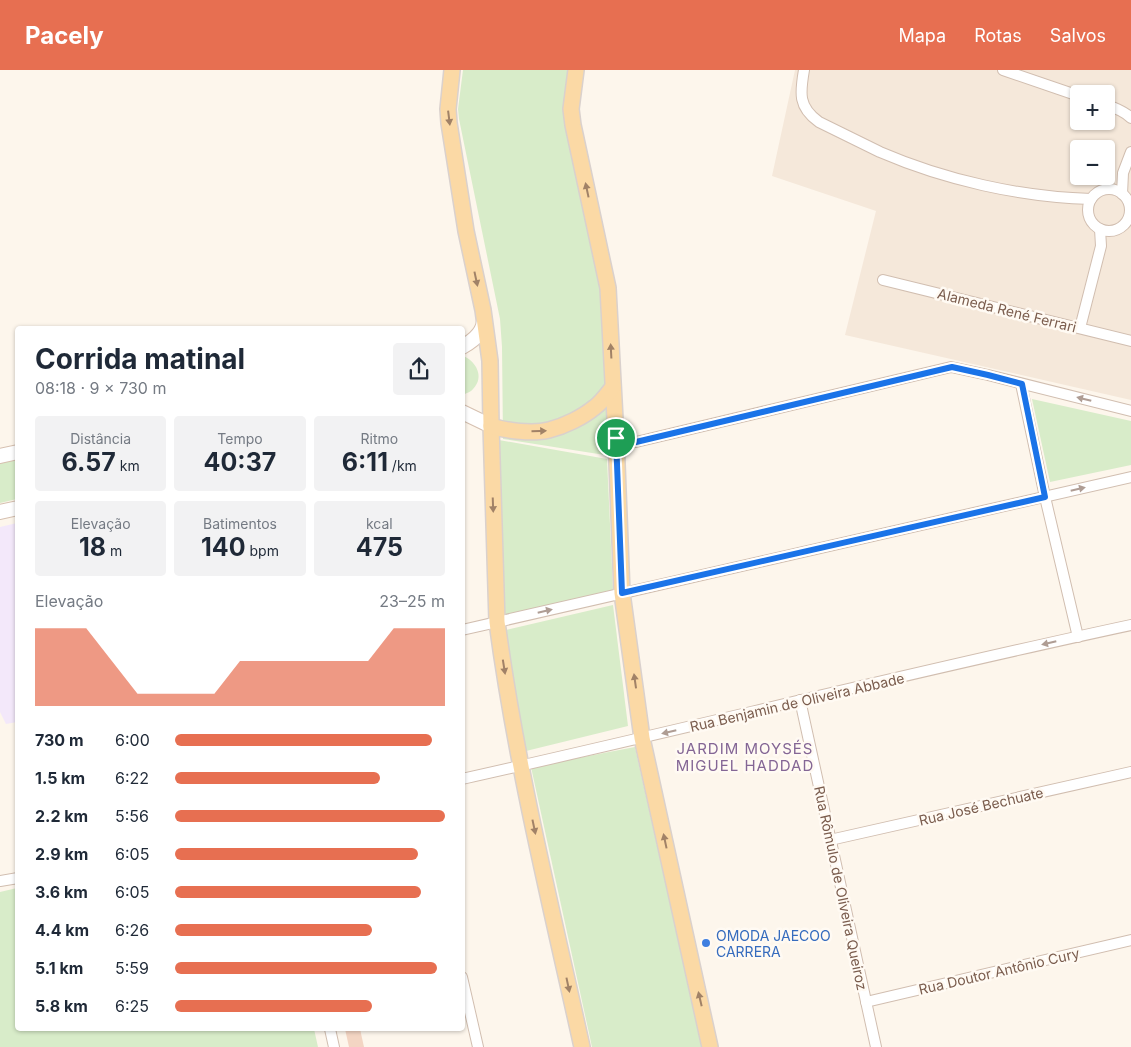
<!DOCTYPE html>
<html lang="pt">
<head>
<meta charset="utf-8">
<style>
	body { margin:0; font-family:Inter,sans-serif; background:#f2f2f3; color:#1f2937; height:100vh; display:flex; flex-direction:column; font-size:19px; white-space:nowrap }
	* { box-sizing:border-box; margin:0 }
	p { font-size:16px; color:#747a83 }
	.icon { flex:none; width:28px; height:28px; fill:none; stroke:currentColor; stroke-width:2; stroke-linecap:round; stroke-linejoin:round }
	.map { position:relative; flex:1; overflow:hidden }
	.drawer { position:absolute; left:15px; top:256px; width:450px; height:705px; display:flex; flex-direction:column; background:#fff; border-radius:5px; box-shadow:0 1px 4px #0004 }
	.drawer>* { flex:none }
	.fabs { position:absolute; left:1070px; top:15px; display:grid; gap:10px }
	.fabs a { display:grid; place-items:center; width:45px; height:45px; border-radius:5px; background:#fff; box-shadow:0 1px 4px #0004; font-size:25px }
	.pin { position:absolute; display:grid; place-items:center; width:42px; height:42px; color:#fff; margin:-21px; border:2px solid #fff; border-radius:50%; box-shadow:0 1px 5px #0007 }
	.round { display:grid; place-items:center; flex:none; width:52px; height:52px; border-radius:5px; background:#f2f2f3 }
	.headline { display:flex; align-items:center; justify-content:space-between; height:85px; padding:0 20px }
	h1 { font-size:28px; font-weight:700; line-height:38px }
	.stats { display:grid; grid-template-columns:repeat(3,1fr); gap:8px; height:85px; padding:5px 20px }
	.stats div { display:grid; align-content:center; border-radius:5px; background:#f2f2f3; text-align:center }
	.stats b { font-size:25px; font-weight:700 }
	.stats small { font-size:14px; font-weight:400 }
	.stats p { font-size:14px }
	.chart { height:140px; padding:10px 20px }
	.chart p { display:flex; justify-content:space-between }
	.chart svg { width:100%; height:90px; margin-top:5px; fill:#e76f51; opacity:.7 }
	ul { padding:0 20px; list-style:none; font-size:16px }
	li { display:grid; grid-template-columns:80px 60px 1fr; align-items:center; height:38px }
	li i { height:12px; border-radius:6px; background:#e76f51 }
	header { display:flex; align-items:center; gap:30px; box-sizing:border-box; height:70px; padding:0 25px; background:#e76f51; color:#fff }
	header strong { font-size:24px }
	nav { display:flex; gap:28px; margin-inline-start:auto; font-size:18px }
	.map>svg:first-child { display:block }
	.residential { fill:#f5e8da; fill-rule:evenodd }
	.education { fill:#f3e8fa }
	.green { fill:#d8ecc9 }
	.building { fill:#f3d5c3 }
	.lines { fill:none; stroke-linecap:round; stroke-linejoin:round }
	.minor-casing { stroke:#d1beb0; stroke-width:12 }
	.secondary-casing { stroke:#d6c0b0; stroke-width:16 }
	.primary-casing { stroke:#dad1cd; stroke-width:18 }
	.minor { stroke:#fff; stroke-width:10 }
	.secondary { stroke:#fff; stroke-width:14 }
	.primary { stroke:#fbd9a5; stroke-width:15 }
	.oneway { fill:#a18267 }
	.oneway2 { fill:#af9d94 }
	.route-casing { stroke:#fff; stroke-width:10 }
	.route { stroke:#1a73e8; stroke-width:6 }
	.shop-dot { fill:#3f7fe0; stroke:#fffaf3; stroke-width:2 }
	.labels { text-anchor:middle; dominant-baseline:central; stroke-width:5; stroke-linejoin:round; paint-order:stroke }
	.street-label { font-size:14px; fill:#7a5c4d; stroke:#fffaf3 }
	.shop-label { font-size:14px; fill:#366cbe; stroke:#fffaf3; text-anchor:start }
	.neighbourhood-label { font-size:15px; letter-spacing:1px; fill:#846695; stroke:#fffaf3 }
</style>
</head>
<body>
<header>
<strong>Pacely</strong>
<nav><a>Mapa</a><a>Rotas</a><a>Salvos</a></nav>
</header>
<div class="map">
<svg width="1131" height="977" viewBox="0 0 1131 977">
	<rect width="100%" height="100%" fill="#fdf6ec"/>
	<!-- residential -->
	<path class="residential" d="M 795,0 L 1131,0 L 1131,330 L 845,265 L 876,141 L 772,106 ZM 1079,24 L 1106,24 L 1106,51 L 1079,51 ZM 1079,79 L 1106,79 L 1106,106 L 1079,106 Z"/>
	<!-- education -->
	<path class="education" d="M 17,453 L 17,652 L 6,654 L 0,642 L 0,457 Z"/>
	<!-- green -->
	<g class="green">
		<path d="M 463,0 L 570,0 L 605,224 L 611,386 L 503,369 L 502,277 L 500,249 L 459,49 L 458,39 Z"/>
		<path d="M 463,286 C 476,291 485,307 473,319 C 471,322 466,323 463,325 Z"/>
		<path d="M 1032,329 L 1131,351 L 1131,395 L 1050,412 Z"/>
		<path d="M 499,370 L 607,389 L 613,520 L 503,548 Z"/>
		<path d="M 17,387 L 17,429 L 0,433 L 0,391 Z"/>
		<path d="M 613,535 L 628,656 L 526,681 L 509,603 L 506,560 Z"/>
		<path d="M 635,677 L 702,977 L 592,977 L 531,697 Z"/>
		<path d="M 17,818 L 18,959 L 314,959 L 318,977 L 0,977 L 0,822 Z"/>
	</g>
	<!-- building -->
	<path class="building" d="M 345,959 L 360,959 L 364,977 L 349,977 Z"/>
	<g class="lines">
		<!-- minor casing -->
		<g class="minor-casing">
			<g id="minor">
				<path d="M 804,0 C 800,23 798,37 819,52 C 839,62 860,72 880,82 C 945,110 1020,127 1091,129"/>
				<path d="M 1003,0 L 1079,26"/>
				<path d="M 1106,35 C 1116,38 1124,41 1131,48"/>
				<circle cx="1109" cy="140" r="21"/>
				<path d="M 1122,124 L 1123,103 L 1131,82"/>
				<path d="M 883,210 L 1131,271"/>
				<path d="M 1080,258 L 1101,176 L 1100,159"/>
				<path d="M 1021,314 L 1045,427 L 1078,567"/>
				<path d="M 616,368 L 624,372 L 636,372 L 951,297 L 988,305 L 1131,341"/>
				<path d="M 462,560 L 1131,407"/>
				<path d="M 800,630 L 876,977"/>
				<path d="M 462,709 C 686,659 907,603 1131,555"/>
				<path d="M 830,770 L 1131,702"/>
				<path d="M 0,811 L 18,808"/>
				<path d="M 462,907 L 478,977"/>
				<path d="M 866,932 L 1131,870"/>
				<path d="M 330,959 L 334,977"/>
			</g>
		</g>
		<!-- secondary casing -->
		<g class="secondary-casing">
			<g id="secondary">
				<path d="M 462,277 C 473,271 485,262 484,248"/>
				<path d="M 462,342 L 491,356"/>
				<path d="M 0,386 L 18,382"/>
				<path d="M 0,442 L 18,438"/>
			</g>
		</g>
		<!-- primary casing -->
		<g class="primary-casing">
			<g id="primary">
				<path d="M 452,0 L 448,39 L 449,53 L 466,161 L 483,240 L 490,291 L 491,356 L 497,552 C 516,695 551,836 582,977"/>
				<path d="M 576,0 L 571,39 L 573,55 L 608,218 L 616,368 L 622,523 L 642,668 L 710,977"/>
				<path d="M 491,356 C 507,361 533,364 549,360 C 565,356 583,347 595,337 C 602,332 608,323 613,317"/>
			</g>
		</g>
		<!-- minor -->
		<use href="#minor" class="minor"/>
		<!-- secondary -->
		<use href="#secondary" class="secondary"/>
		<!-- primary -->
		<use href="#primary" class="primary"/>
	</g>
	<!-- one-way arrows -->
	<defs><path id="oneway-solid" d="M-6-.8H1V-3.2L6.5 0L1 3.2V.8H-6Z" transform="scale(1.25)"/></defs>
	<g class="oneway">
		<use href="#oneway-solid" transform="translate(449 48) rotate(83)"/>
		<use href="#oneway-solid" transform="translate(587 120) rotate(-102)"/>
		<use href="#oneway-solid" transform="translate(476 209) rotate(78)"/>
		<use href="#oneway-solid" transform="translate(611 281) rotate(-93)"/>
		<use href="#oneway-solid" transform="translate(539 361) rotate(-2)"/>
		<use href="#oneway-solid" transform="translate(493 435) rotate(88)"/>
		<use href="#oneway-solid" transform="translate(504 597) rotate(81)"/>
		<use href="#oneway-solid" transform="translate(635 611) rotate(-98)"/>
		<use href="#oneway-solid" transform="translate(534 757) rotate(78)"/>
		<use href="#oneway-solid" transform="translate(665 771) rotate(-102)"/>
		<use href="#oneway-solid" transform="translate(568 915) rotate(78)"/>
		<use href="#oneway-solid" transform="translate(700 929) rotate(-103)"/>
	</g>
	<g class="oneway2">
		<use href="#oneway-solid" transform="translate(1084 329) rotate(-166)"/>
		<use href="#oneway-solid" transform="translate(1078 419) rotate(-13)"/>
		<use href="#oneway-solid" transform="translate(545 541) rotate(-13)"/>
		<use href="#oneway-solid" transform="translate(1049 573) rotate(167)"/>
		<use href="#oneway-solid" transform="translate(669 662) rotate(167)"/>
	</g>
	<g class="lines">
		<!-- route casing -->
		<g class="route-casing">
			<path id="route" d="M 952,297 L 988,305 L 1022,314 L 1045,427 L 622,523 L 616,368 L 624,372 L 636,372 Z"/>
		</g>
		<!-- route -->
		<use href="#route" class="route"/>
	</g>
	<!-- markers -->
	<circle class="shop-dot" cx="706" cy="873" r="5"/>
	<g class="labels">
		<!-- street labels -->
		<g class="street-label">
			<text transform="translate(1007 240) rotate(14)">Alameda René Ferrari</text>
			<text transform="translate(797 632) rotate(-13)">Rua Benjamin de Oliveira Abbade</text>
			<text transform="translate(981 736) rotate(-13)">Rua José Bechuate</text>
			<text transform="translate(841 818) rotate(78)">Rua Rômulo de Oliveira Queiroz</text>
			<text transform="translate(999 901) rotate(-13)">Rua Doutor Antônio Cury</text>
		</g>
		<!-- shop labels -->
		<g class="shop-label">
			<text x="716" y="865">OMODA JAECOO<tspan x="716" dy="16">CARRERA</tspan></text>
		</g>
		<!-- neighbourhood labels -->
		<g class="neighbourhood-label">
			<text x="745" y="678">JARDIM MOYSÉS<tspan x="745" dy="17">MIGUEL HADDAD</tspan></text>
		</g>
	</g>
</svg>
<div class="fabs">
<a>+</a>
<a>−</a>
</div>
<div class="pin" style="left:616px;top:368px;background:#1e9e55"><svg class="icon" aria-label="arrive" viewBox="0 0 24 24"><path d="M6 21V4h12l-3 4 3 4H6"/></svg></div>
<section class="drawer">
<div class="headline"><div><h1>Corrida matinal</h1><p>08:18 · 9 × 730 m</p></div><a class="round"><svg class="icon" aria-label="share" viewBox="0 0 24 24"><path d="M12 15V3M7 8l5-5 5 5M5 13v7h14v-7"/></svg></a></div>
<div class="stats">
<div><p>Distância</p><b>6.57<small> km</small></b></div>
<div><p>Tempo</p><b>40:37</b></div>
<div><p>Ritmo</p><b>6:11<small> /km</small></b></div>
</div>
<div class="stats">
<div><p>Elevação</p><b>18<small> m</small></b></div>
<div><p>Batimentos</p><b>140<small> bpm</small></b></div>
<div><p>kcal</p><b>475</b></div>
</div>
<div class="chart"><p><span>Elevação</span>23–25 m</p>
<svg viewBox="0 0 160 44" preserveAspectRatio="none"><path d="M0 44V6L10 6L20 6L30 22L40 38L50 38L60 38L70 38L80 22L90 22L100 22L110 22L120 22L130 22L140 6L150 6L160 6V44z"/></svg>
</div>
<ul>
<li><b>730 m</b>6:00<i style="width:95%"></i></li>
<li><b>1.5 km</b>6:22<i style="width:76%"></i></li>
<li><b>2.2 km</b>5:56<i style="width:100%"></i></li>
<li><b>2.9 km</b>6:05<i style="width:90%"></i></li>
<li><b>3.6 km</b>6:05<i style="width:91%"></i></li>
<li><b>4.4 km</b>6:26<i style="width:73%"></i></li>
<li><b>5.1 km</b>5:59<i style="width:97%"></i></li>
<li><b>5.8 km</b>6:25<i style="width:73%"></i></li>
</ul>
</section>
</div>
</body>
</html>
